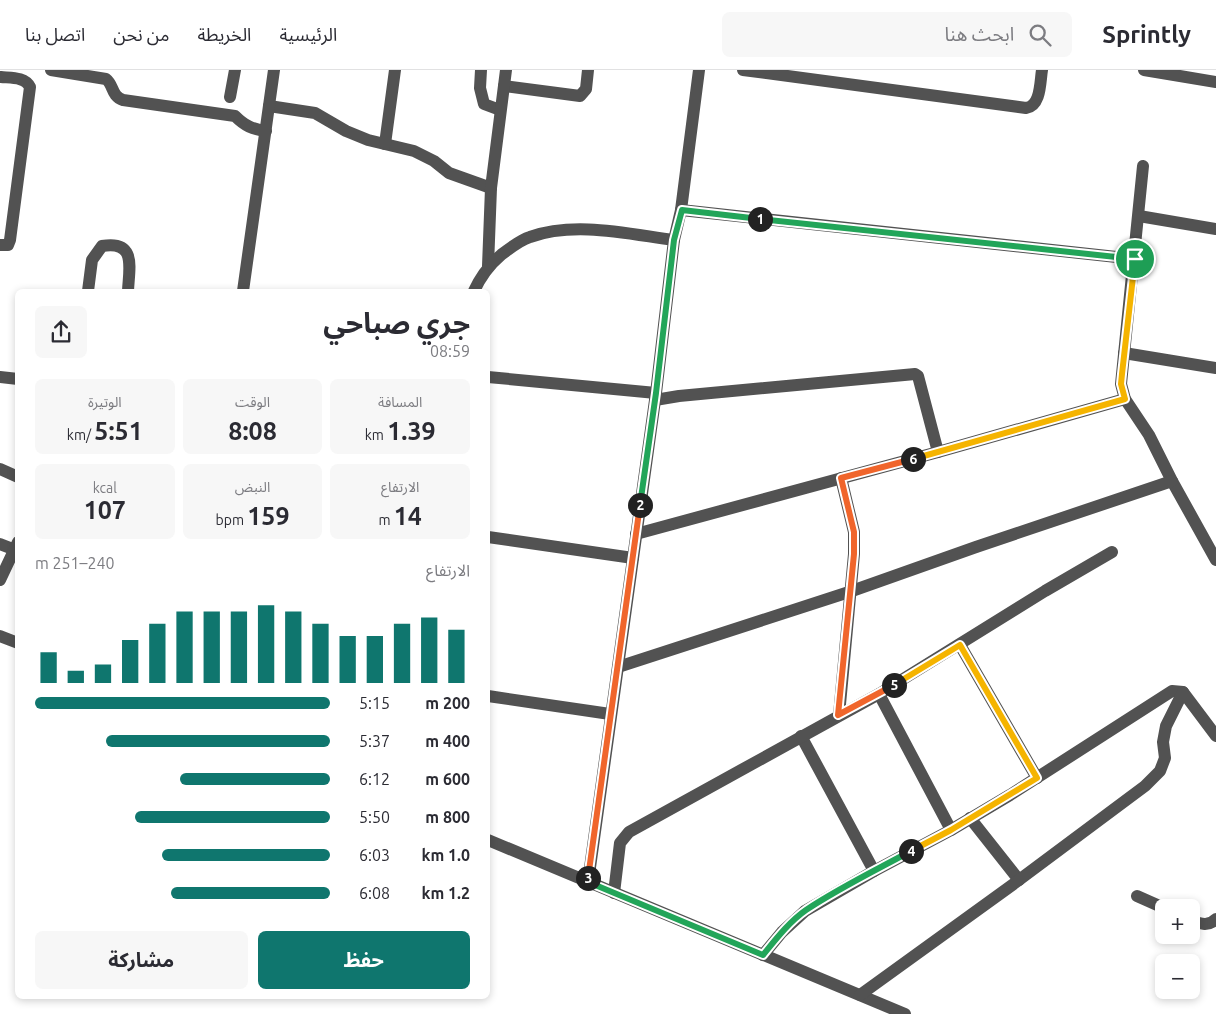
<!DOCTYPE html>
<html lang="ar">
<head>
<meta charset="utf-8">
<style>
	body { margin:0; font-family:Ubuntu,"Noto Sans Arabic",sans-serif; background:#f7f7f7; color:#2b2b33; direction:rtl; height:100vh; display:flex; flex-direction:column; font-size:19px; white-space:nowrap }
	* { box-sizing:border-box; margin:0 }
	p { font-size:16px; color:#7c7c81 }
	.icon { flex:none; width:28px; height:28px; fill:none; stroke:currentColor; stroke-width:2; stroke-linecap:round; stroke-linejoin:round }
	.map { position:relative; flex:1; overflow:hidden; direction:ltr }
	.details { position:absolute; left:15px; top:219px; width:475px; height:710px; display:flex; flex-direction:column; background:#fff; border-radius:8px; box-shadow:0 2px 8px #0003; direction:rtl }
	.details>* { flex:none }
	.fabs { position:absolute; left:1155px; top:829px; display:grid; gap:10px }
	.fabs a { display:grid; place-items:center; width:45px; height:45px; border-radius:8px; background:#fff; box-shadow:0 2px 8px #0003; font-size:25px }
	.pin { position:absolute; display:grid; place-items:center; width:42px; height:42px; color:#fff; margin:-21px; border:2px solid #fff; border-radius:50%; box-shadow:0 1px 5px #0007 }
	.km { position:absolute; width:25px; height:25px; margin:-12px; border-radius:50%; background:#222; color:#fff; font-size:14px; line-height:25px; text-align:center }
	.round { display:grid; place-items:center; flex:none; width:52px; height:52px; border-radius:8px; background:#f7f7f7 }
	.head { display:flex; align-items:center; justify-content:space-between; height:85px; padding:0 20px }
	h1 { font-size:28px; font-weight:700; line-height:38px }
	.stats { display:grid; grid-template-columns:repeat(3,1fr); gap:8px; height:85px; padding:5px 20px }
	.stats div { display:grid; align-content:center; border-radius:8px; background:#f7f7f7; text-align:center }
	.stats b { font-size:25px; font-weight:700 }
	.stats small { font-size:14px; font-weight:400 }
	.stats p { font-size:14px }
	.chart { height:140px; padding:10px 20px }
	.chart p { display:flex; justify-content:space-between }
	.chart svg { width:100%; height:90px; margin-top:5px; stroke:#0f766e; stroke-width:6 }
	.cta { display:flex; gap:10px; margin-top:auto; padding:10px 20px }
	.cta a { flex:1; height:58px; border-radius:8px; background:#0f766e; color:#fff; font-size:20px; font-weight:700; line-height:58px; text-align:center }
	.cta a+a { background:#f7f7f7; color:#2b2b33 }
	ul { padding:0 20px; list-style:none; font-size:16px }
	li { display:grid; grid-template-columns:80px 60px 1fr; align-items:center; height:38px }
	li i { height:12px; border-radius:6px; background:#0f766e }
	header { display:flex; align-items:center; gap:30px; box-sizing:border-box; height:70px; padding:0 25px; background:#fff; border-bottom:1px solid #e1e1e2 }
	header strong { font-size:24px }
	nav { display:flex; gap:28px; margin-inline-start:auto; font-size:18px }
	.search { width:350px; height:45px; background:#f7f7f7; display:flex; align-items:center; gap:12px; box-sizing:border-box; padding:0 18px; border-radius:8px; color:#7c7c81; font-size:19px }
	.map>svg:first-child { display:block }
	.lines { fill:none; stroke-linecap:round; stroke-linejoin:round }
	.minor { stroke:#525252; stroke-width:12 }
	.split-1-casing { stroke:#fff; stroke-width:10 }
	.split-2-casing { stroke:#fff; stroke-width:10 }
	.split-3-casing { stroke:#fff; stroke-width:10 }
	.split-4-casing { stroke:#fff; stroke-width:10 }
	.split-5-casing { stroke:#fff; stroke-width:10 }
	.split-6-casing { stroke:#fff; stroke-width:10 }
	.split-7-casing { stroke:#fff; stroke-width:10 }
	.split-1 { stroke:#22a559; stroke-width:6 }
	.split-2 { stroke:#22a559; stroke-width:6 }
	.split-3 { stroke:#f0652b; stroke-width:6 }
	.split-4 { stroke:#22a559; stroke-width:6 }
	.split-5 { stroke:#f5b400; stroke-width:6 }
	.split-6 { stroke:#f0652b; stroke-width:6 }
	.split-7 { stroke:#f5b400; stroke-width:6 }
</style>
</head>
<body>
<header>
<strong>Sprintly</strong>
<div class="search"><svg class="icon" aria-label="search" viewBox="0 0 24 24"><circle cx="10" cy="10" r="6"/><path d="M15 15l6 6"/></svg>ابحث هنا</div>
<nav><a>الرئيسية</a><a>الخريطة</a><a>من نحن</a><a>اتصل بنا</a></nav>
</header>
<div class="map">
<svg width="1216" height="944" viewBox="0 0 1216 944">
	<rect width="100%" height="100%" fill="#fff"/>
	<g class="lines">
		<!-- minor -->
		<g class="minor">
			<path d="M 51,0 L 106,9 C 114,15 111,26 123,30 L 235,46 C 245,56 252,59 266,61"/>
			<path d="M 481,0 L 480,18 L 484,34 L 500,40"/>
			<path d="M 743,0 L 1026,38 C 1041,36 1040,12 1042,0"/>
			<path d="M 1144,0 L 1216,12"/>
			<path d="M 504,16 L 580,26 L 586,19 L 588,0"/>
			<path d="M 230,27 L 235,0"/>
			<path d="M 269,36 L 315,43 L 346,61 L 368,70 L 414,81 L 434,91 L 449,103 L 491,118"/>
			<path d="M 385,74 L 395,0"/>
			<path d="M 1143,96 L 1121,314 L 1125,329 L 1149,365 L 1172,411 L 1216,490"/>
			<path d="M 681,140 L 1135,189"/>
			<path d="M 1139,146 L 1216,159"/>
			<path d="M 0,175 L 8,175 L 10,170 L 30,17 C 25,7 12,8 1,7"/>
			<path d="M 488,196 L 491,118 L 506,0"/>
			<path d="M 88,221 L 92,190 L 102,176 C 137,170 129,198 128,221"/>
			<path d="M 243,221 L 274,0"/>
			<path d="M 474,221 C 481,206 488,196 501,185 C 510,178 520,170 530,167 C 575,151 628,164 674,170"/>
			<path d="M 1124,283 L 1216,298"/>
			<path d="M 0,307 L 18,309"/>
			<path d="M 488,307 L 656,323"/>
			<path d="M 655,330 L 679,326 L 915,304 L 918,306 L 938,382"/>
			<path d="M 0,399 L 18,407"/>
			<path d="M 636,464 L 938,382 L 1125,329"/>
			<path d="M 488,467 L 633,488"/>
			<path d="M 0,474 L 18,481"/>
			<path d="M 0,510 L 18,472"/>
			<path d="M 0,566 L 18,573"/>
			<path d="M 960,575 L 1037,708"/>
			<path d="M 618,597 L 849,522 L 976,477 L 1172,411"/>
			<path d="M 879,624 L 951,760"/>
			<path d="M 488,626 L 610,644"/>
			<path d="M 839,645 L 854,484 L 854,462 L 841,408"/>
			<path d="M 801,666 L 874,801"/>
			<path d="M 970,748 L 1019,810"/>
			<path d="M 488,770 L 905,944"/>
			<path d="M 588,812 L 656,323 L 674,170 L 681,140 L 699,0"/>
			<path d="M 614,823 L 620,773 L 629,762 L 879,624 L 1045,521 L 1112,482"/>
			<path d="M 1137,826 L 1164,838"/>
			<path d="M 1191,850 C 1201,854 1208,857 1216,849"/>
			<path d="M 763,885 L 782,862 L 805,841 L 874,801 L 951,760 L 1010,725 L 1172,621 L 1183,622"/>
			<path d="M 860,925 L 1019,810 L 1145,716 L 1160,701 L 1165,688 L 1163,672 L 1166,656 L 1183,622 L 1216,666"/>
		</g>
	</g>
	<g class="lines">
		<!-- split-1 casing -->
		<g class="split-1-casing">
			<path id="split-1" d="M 760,149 L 1135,189"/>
		</g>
		<!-- split-2 casing -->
		<g class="split-2-casing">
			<path id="split-2" d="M 640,435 L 656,323 L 674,170 L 682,140 L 760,149"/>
		</g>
		<!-- split-3 casing -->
		<g class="split-3-casing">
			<path id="split-3" d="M 588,808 L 640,435"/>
		</g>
		<!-- split-4 casing -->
		<g class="split-4-casing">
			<path id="split-4" d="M 588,808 L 588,812 L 763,885 C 776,869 789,852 806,840 C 839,818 876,800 911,781"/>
		</g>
		<!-- split-5 casing -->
		<g class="split-5-casing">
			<path id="split-5" d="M 894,615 L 960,575 L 1037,708 L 951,760 L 911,781"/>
		</g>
		<!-- split-6 casing -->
		<g class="split-6-casing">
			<path id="split-6" d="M 894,615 L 838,645 L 854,484 L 854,462 L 841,408 L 913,389"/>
		</g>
		<!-- split-7 casing -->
		<g class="split-7-casing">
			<path id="split-7" d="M 913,389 L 1125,329 L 1121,314 L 1122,304 L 1135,189"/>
		</g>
		<!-- split-1 -->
		<use href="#split-1" class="split-1"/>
		<!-- split-2 -->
		<use href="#split-2" class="split-2"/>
		<!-- split-3 -->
		<use href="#split-3" class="split-3"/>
		<!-- split-4 -->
		<use href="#split-4" class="split-4"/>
		<!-- split-5 -->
		<use href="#split-5" class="split-5"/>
		<!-- split-6 -->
		<use href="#split-6" class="split-6"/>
		<!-- split-7 -->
		<use href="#split-7" class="split-7"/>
	</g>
</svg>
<div class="fabs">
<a>+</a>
<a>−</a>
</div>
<div class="pin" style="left:1135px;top:189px;background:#1e9e55"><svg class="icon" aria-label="arrive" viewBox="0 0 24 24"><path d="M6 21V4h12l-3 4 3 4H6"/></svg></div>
<b class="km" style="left:760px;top:149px">1</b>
<b class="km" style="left:640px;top:435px">2</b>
<b class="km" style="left:588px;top:808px">3</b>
<b class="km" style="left:911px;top:781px">4</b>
<b class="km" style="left:894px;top:615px">5</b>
<b class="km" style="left:913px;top:389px">6</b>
<section class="details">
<div class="head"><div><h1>جري صباحي</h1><p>08:59</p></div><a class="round"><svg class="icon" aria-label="share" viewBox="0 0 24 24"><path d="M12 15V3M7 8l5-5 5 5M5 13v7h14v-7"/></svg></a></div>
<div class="stats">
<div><p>المسافة</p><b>1.39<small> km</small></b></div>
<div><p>الوقت</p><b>8:08</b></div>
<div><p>الوتيرة</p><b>5:51<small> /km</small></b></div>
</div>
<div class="stats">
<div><p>الارتفاع</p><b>14<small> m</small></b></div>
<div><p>النبض</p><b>159<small> bpm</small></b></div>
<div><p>kcal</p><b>107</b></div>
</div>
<div class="chart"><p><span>الارتفاع</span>240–251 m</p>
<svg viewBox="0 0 160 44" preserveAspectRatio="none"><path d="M5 44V29M15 44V38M25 44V35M35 44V23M45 44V15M55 44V9M65 44V9M75 44V9M85 44V6M95 44V9M105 44V15M115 44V21M125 44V21M135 44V15M145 44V12M155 44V18"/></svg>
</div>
<ul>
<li><b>200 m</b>5:15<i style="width:100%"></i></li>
<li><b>400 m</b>5:37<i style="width:76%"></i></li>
<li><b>600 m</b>6:12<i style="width:51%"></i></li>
<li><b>800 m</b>5:50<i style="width:66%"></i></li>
<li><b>1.0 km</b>6:03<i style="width:57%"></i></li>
<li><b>1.2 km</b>6:08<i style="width:54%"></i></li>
</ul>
<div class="cta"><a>حفظ</a><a>مشاركة</a></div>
</section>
</div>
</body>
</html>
